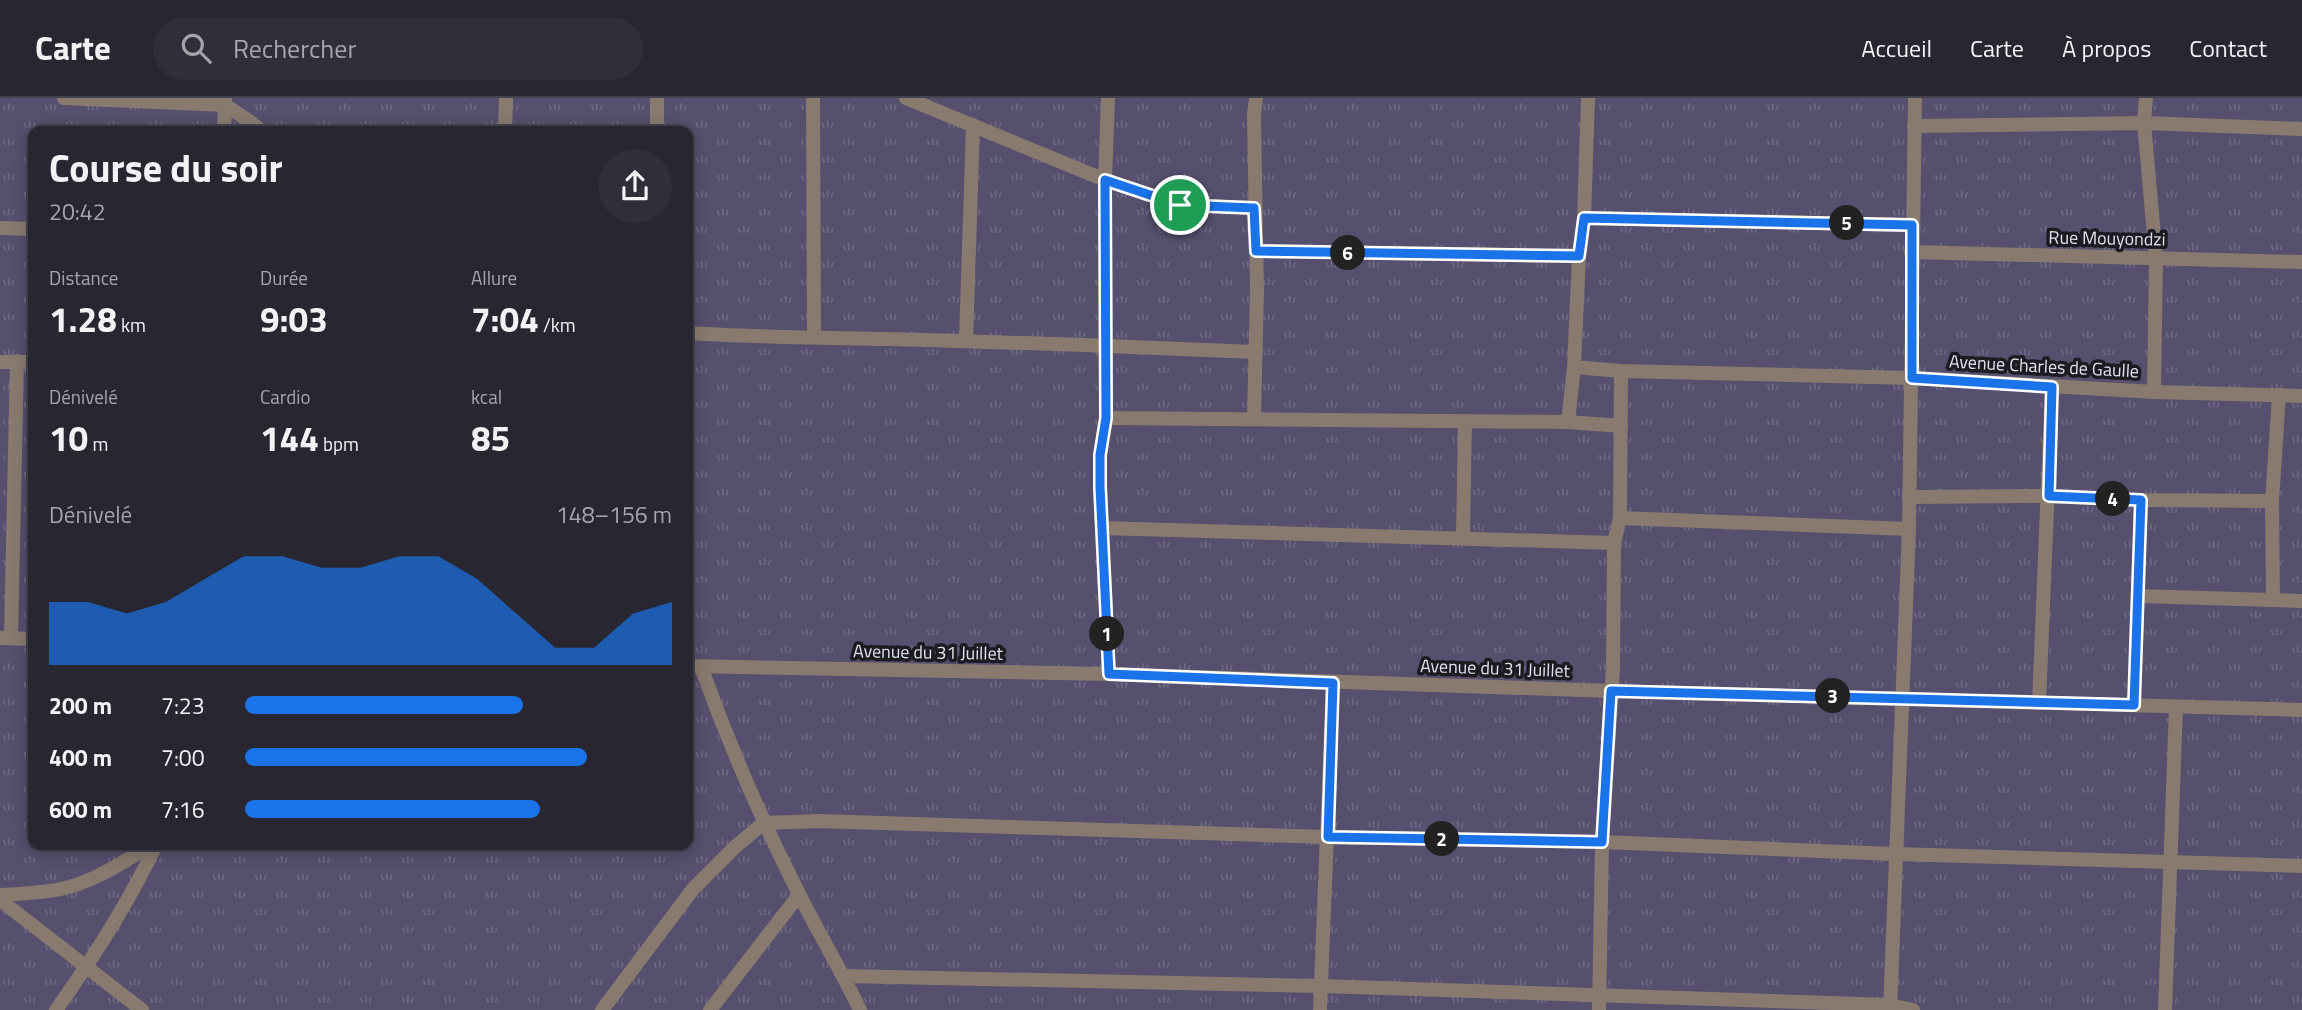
<!DOCTYPE html>
<html lang="fr">
<head>
<meta charset="utf-8">
<style>
	body { margin:0; font-family:"Titillium Web",sans-serif; background:#302e39; color:#f1f3f6; height:100vh; display:flex; flex-direction:column; font-size:26px; white-space:nowrap }
	* { box-sizing:border-box; margin:0 }
	p { font-size:23px; color:#a5a5ab }
	.icon { flex:none; width:38px; height:38px; fill:none; stroke:currentColor; stroke-width:2; stroke-linecap:round; stroke-linejoin:round }
	.map { position:relative; flex:1; overflow:hidden }
	.sheet { position:absolute; left:28px; top:28px; width:665px; height:724px; display:flex; flex-direction:column; background:#282631; border-radius:14px; box-shadow:0 4px 18px #0003,0 0 0 2px #44434d }
	.sheet>* { flex:none }
	.pin { position:absolute; display:grid; place-items:center; width:60px; height:60px; color:#fff; margin:-30px; border:4px solid #fff; border-radius:50%; box-shadow:0 2px 7px #0007 }
	.km { position:absolute; width:35px; height:35px; margin:-18px; border-radius:50%; background:#222; color:#fff; font-size:19px; line-height:35px; text-align:center }
	.round { display:grid; place-items:center; flex:none; width:74px; height:74px; border-radius:37px; background:#302e39 }
	.overview { display:flex; align-items:center; justify-content:space-between; height:119px; padding:0 21px }
	h1 { font-size:38px; font-weight:700; line-height:52px }
	.figures { display:grid; grid-template-columns:repeat(3,1fr); gap:10px; height:119px; padding:7px 21px }
	.figures div { display:grid; align-content:center }
	.figures b { font-size:35px; font-weight:700 }
	.figures small { font-size:19px; font-weight:400 }
	.figures p { font-size:19px }
	.chart { height:196px; padding:14px 21px }
	.chart p { display:flex; justify-content:space-between }
	.chart svg { width:100%; height:126px; margin-top:7px; fill:#1a73e8; opacity:.7 }
	ul { padding:0 21px; list-style:none; font-size:23px }
	li { display:grid; grid-template-columns:112px 84px 1fr; align-items:center; height:52px }
	li i { height:18px; border-radius:9px; background:#1a73e8 }
	header { display:flex; align-items:center; gap:42px; box-sizing:border-box; height:98px; padding:0 35px; background:#282631; border-bottom:2px solid #44434d }
	header strong { font-size:33px }
	nav { display:flex; gap:38px; margin-inline-start:auto; font-size:24px }
	.search { width:490px; height:63px; background:#302e39; display:flex; align-items:center; gap:18px; box-sizing:border-box; padding:0 24px; border-radius:38px; color:#a5a5ab; font-size:26px }
	.map>svg:first-child { display:block }
	.grass { fill:url(#grass-tufts); fill-rule:evenodd }
	.lines { fill:none; stroke-linecap:round; stroke-linejoin:round }
	.minor { stroke:#887a6f; stroke-width:14 }
	.tertiary { stroke:#887a6f; stroke-width:14 }
	.route-casing { stroke:#fff; stroke-width:14 }
	.route { stroke:#1a73e8; stroke-width:9 }
	.labels { text-anchor:middle; dominant-baseline:central; stroke-width:7; stroke-linejoin:round; paint-order:stroke }
	.street-label { font-size:18px; fill:#e2e0ea; stroke:#1c1b22 }
</style>
</head>
<body>
<header>
<strong>Carte</strong>
<div class="search"><svg class="icon" aria-label="search" viewBox="0 0 24 24"><circle cx="10" cy="10" r="6"/><path d="M15 15l6 6"/></svg>Rechercher</div>
<nav><a>Accueil</a><a>Carte</a><a>À propos</a><a>Contact</a></nav>
</header>
<div class="map">
<svg width="2302" height="912" viewBox="0 0 2302 912">
	<defs>
		<pattern id="grass-tufts" width="24" height="20" patternUnits="userSpaceOnUse" patternTransform="scale(1.75)"><rect width="24" height="20" fill="#564f6d"/><path d="M3 7l-1-3M5 7V3M7 7l1-3M15 17l-1-3M17 17v-4M19 17l1-3" fill="none" stroke="#6e6882"/></pattern>
	</defs>
	<rect width="100%" height="100%" fill="#353241"/>
	<!-- grass -->
	<path class="grass" d="M 0,0 L 2302,0 L 2302,912 L 0,912 ZM 33,33 L 688,33 L 688,747 L 33,747 Z"/>
	<g class="lines">
		<!-- minor -->
		<g class="minor">
			<path d="M 64,0 L 225,7 L 224,33"/>
			<path d="M 813,0 L 814,239"/>
			<path d="M 906,0 L 1105,82 L 1180,107 L 1254,110"/>
			<path d="M 1108,0 L 1105,82 L 1106,320 L 1100,357 L 1100,389 L 1109,576"/>
			<path d="M 2146,0 L 2144,25 L 2156,160 L 2154,294"/>
			<path d="M 225,1 L 225,7 L 252,25 L 261,33"/>
			<path d="M 1914,28 L 2144,25 L 2302,31"/>
			<path d="M 505,33 L 506,0"/>
			<path d="M 657,33 L 657,0"/>
			<path d="M 1584,120 L 1912,127"/>
			<path d="M 0,130 L 33,131"/>
			<path d="M 1256,153 L 1579,158"/>
			<path d="M 1911,154 L 2302,164"/>
			<path d="M 688,235 C 767,240 847,240 926,242 C 1036,245 1145,249 1255,254"/>
			<path d="M 966,243 L 973,27"/>
			<path d="M 0,264 L 33,264"/>
			<path d="M 1574,269 L 1621,273 L 1912,280 L 2154,294 L 2302,298"/>
			<path d="M 1106,320 L 1568,324 L 1621,328"/>
			<path d="M 1254,320 L 1257,194 L 1254,17 L 1256,0"/>
			<path d="M 1568,324 L 1574,269 L 1579,158 L 1584,120 L 1588,0"/>
			<path d="M 1909,399 L 2049,398 L 2141,402 L 2272,403"/>
			<path d="M 1620,420 L 1909,431"/>
			<path d="M 1102,430 L 1614,445"/>
			<path d="M 1463,439 L 1465,323"/>
			<path d="M 2138,498 L 2302,503"/>
			<path d="M 2273,501 L 2272,403 L 2279,297"/>
			<path d="M 11,540 L 17,263"/>
			<path d="M 701,569 C 729,646 761,721 798,794 C 818,834 841,872 860,912"/>
			<path d="M 2039,605 L 2052,289"/>
			<path d="M 2134,607 L 2141,402"/>
			<path d="M 0,797 C 20,796 41,795 61,791 C 94,784 123,764 151,747"/>
			<path d="M 0,802 L 142,912"/>
			<path d="M 844,878 L 1321,888 L 1890,907 L 1913,912"/>
			<path d="M 56,912 C 94,859 128,806 156,747"/>
			<path d="M 602,912 L 693,791 L 736,748 L 764,725 L 818,723 L 1328,739 L 1602,744 L 1895,756 L 2302,768"/>
			<path d="M 710,912 L 799,797"/>
			<path d="M 1320,912 L 1333,585"/>
			<path d="M 1599,912 L 1602,744 L 1613,571 L 1614,445 L 1620,420 L 1621,273"/>
			<path d="M 1890,912 L 1909,431 L 1915,0"/>
			<path d="M 2165,912 L 2176,609"/>
		</g>
		<!-- tertiary -->
		<g class="tertiary">
			<path d="M 0,540 L 33,541"/>
			<path d="M 688,568 L 1109,576 L 1611,593 L 2302,612"/>
		</g>
	</g>
	<g class="lines">
		<!-- route casing -->
		<g class="route-casing">
			<path id="route" d="M 1105,82 L 1180,107 L 1254,110 L 1256,153 L 1579,158 L 1584,120 L 1912,127 L 1912,280 L 2052,289 L 2049,398 L 2141,402 L 2134,607 L 1611,593 L 1602,744 L 1328,739 L 1333,585 L 1109,576 L 1100,389 L 1100,357 L 1106,320 Z"/>
		</g>
		<!-- route -->
		<use href="#route" class="route"/>
	</g>
	<g class="labels">
		<!-- street labels -->
		<g class="street-label">
			<text transform="translate(2107 140) rotate(1)">Rue Mouyondzi</text>
			<text transform="translate(2044 268) rotate(3)">Avenue Charles de Gaulle</text>
			<text transform="translate(928 554) rotate(1)">Avenue du 31 Juillet</text>
			<text transform="translate(1495 570) rotate(2)">Avenue du 31 Juillet</text>
		</g>
	</g>
</svg>
<div class="pin" style="left:1180px;top:107px;background:#1e9e55"><svg class="icon" aria-label="arrive" viewBox="0 0 24 24"><path d="M6 21V4h12l-3 4 3 4H6"/></svg></div>
<b class="km" style="left:1107px;top:536px">1</b>
<b class="km" style="left:1442px;top:741px">2</b>
<b class="km" style="left:1833px;top:598px">3</b>
<b class="km" style="left:2113px;top:401px">4</b>
<b class="km" style="left:1847px;top:125px">5</b>
<b class="km" style="left:1348px;top:155px">6</b>
<section class="sheet">
<div class="overview"><div><h1>Course du soir</h1><p>20:42</p></div><a class="round"><svg class="icon" aria-label="share" viewBox="0 0 24 24"><path d="M12 15V3M7 8l5-5 5 5M5 13v7h14v-7"/></svg></a></div>
<div class="figures">
<div><p>Distance</p><b>1.28<small> km</small></b></div>
<div><p>Durée</p><b>9:03</b></div>
<div><p>Allure</p><b>7:04<small> /km</small></b></div>
</div>
<div class="figures">
<div><p>Dénivelé</p><b>10<small> m</small></b></div>
<div><p>Cardio</p><b>144<small> bpm</small></b></div>
<div><p>kcal</p><b>85</b></div>
</div>
<div class="chart"><p><span>Dénivelé</span>148–156 m</p>
<svg viewBox="0 0 160 44" preserveAspectRatio="none"><path d="M0 44V22L10 22L20 26L30 22L40 14L50 6L60 6L70 10L80 10L90 6L100 6L110 14L120 26L130 38L140 38L150 26L160 22V44z"/></svg>
</div>
<ul>
<li><b>200 m</b>7:23<i style="width:65%"></i></li>
<li><b>400 m</b>7:00<i style="width:80%"></i></li>
<li><b>600 m</b>7:16<i style="width:69%"></i></li>
</ul>
</section>
</div>
</body>
</html>
